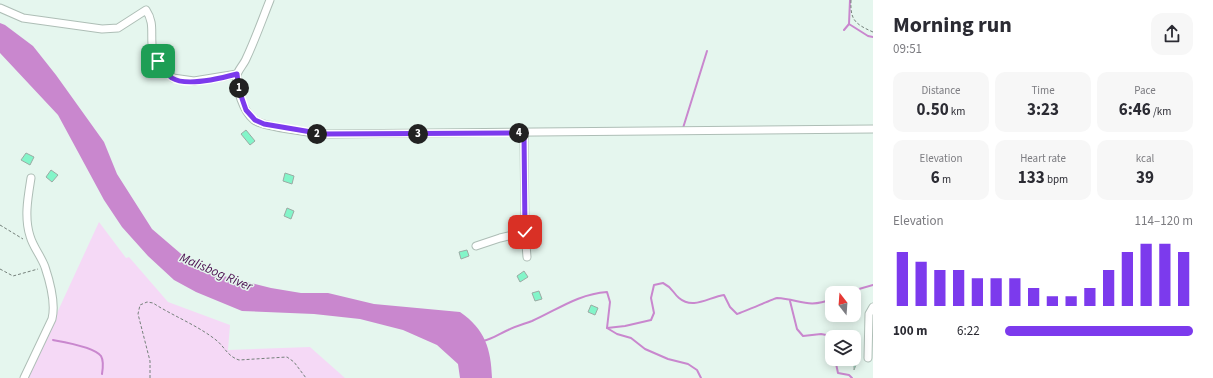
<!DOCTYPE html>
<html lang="en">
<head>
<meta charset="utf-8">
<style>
	body { margin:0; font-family:"Source Sans 3",sans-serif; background:#f7f7f7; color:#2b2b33; height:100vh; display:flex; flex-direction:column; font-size:15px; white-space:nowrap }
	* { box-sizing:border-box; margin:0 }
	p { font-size:13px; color:#7c7c81 }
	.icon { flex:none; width:22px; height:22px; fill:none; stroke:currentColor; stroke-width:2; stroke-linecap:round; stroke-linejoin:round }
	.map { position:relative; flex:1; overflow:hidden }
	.sheet { display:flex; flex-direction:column; background:#fff; width:340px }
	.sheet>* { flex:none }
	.needle { width:26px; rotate:343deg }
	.controls { position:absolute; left:825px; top:286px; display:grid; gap:8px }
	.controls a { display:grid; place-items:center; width:36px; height:36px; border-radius:8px; background:#fff; box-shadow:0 2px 10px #0003; font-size:20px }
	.pin { position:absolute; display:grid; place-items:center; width:34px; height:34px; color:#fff; margin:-17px; border-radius:8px; box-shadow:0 2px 6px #0006 }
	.km { position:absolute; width:20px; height:20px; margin:-10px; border-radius:50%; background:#222; color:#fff; font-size:11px; line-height:20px; text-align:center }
	.round { display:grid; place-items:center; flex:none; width:42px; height:42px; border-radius:12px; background:#f7f7f7 }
	.head { display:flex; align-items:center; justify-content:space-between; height:68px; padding:0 20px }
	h1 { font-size:22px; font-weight:700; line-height:30px }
	.metrics { display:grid; grid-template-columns:repeat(3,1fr); gap:6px; height:68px; padding:4px 20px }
	.metrics div { display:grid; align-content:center; border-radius:10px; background:#f7f7f7; text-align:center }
	.metrics b { font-size:17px; font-weight:700 }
	.metrics small { font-size:11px; font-weight:400 }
	.metrics p { font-size:11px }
	.chart { height:112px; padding:8px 20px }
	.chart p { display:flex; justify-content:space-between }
	.chart svg { width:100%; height:72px; margin-top:4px; stroke:#7c3aed; stroke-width:6 }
	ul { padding:0 20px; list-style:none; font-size:13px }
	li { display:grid; grid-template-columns:64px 48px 1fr; align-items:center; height:30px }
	li i { height:10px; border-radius:5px; background:#7c3aed }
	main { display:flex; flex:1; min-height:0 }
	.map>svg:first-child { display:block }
	.green { fill:#f5d9f6 }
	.water { fill:#c987ce }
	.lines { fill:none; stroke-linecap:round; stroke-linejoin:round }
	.stream { stroke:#c987ce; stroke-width:2 }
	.building { fill:#83f5c9; stroke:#9baba4 }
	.street-casing { stroke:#aebeb6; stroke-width:9 }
	.path { stroke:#75817b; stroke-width:1; stroke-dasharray:3 2; stroke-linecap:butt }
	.street { stroke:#fff; stroke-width:7 }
	.route-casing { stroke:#fff; stroke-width:8 }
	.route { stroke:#7c3aed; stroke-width:5 }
	.labels { text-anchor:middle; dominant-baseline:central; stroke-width:3; stroke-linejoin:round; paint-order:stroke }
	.water-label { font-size:13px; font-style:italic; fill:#4c1051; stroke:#e5f6ee }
</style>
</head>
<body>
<main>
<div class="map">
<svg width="873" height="378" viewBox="0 0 873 378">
	<rect width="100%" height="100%" fill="#e5f6ee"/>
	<!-- green -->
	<path class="green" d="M 99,222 L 126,258 L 129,257 L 168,302 L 230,325 L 228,350 L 310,347 L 345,378 L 27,378 Z"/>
	<!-- water -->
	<path class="water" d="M 0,23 L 5,25 L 33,46 L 56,75 L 104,142 L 117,174 L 152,229 L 194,265 L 208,272 L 271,288 L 301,293 L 328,293 L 374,304 L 460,312 C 485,329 491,349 492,378 L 460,378 L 458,364 L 437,345 L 403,330 L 360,319 L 314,314 L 242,311 L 196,292 L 174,280 L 148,256 L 122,227 L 104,200 L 58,115 L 0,53 Z"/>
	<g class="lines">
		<!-- stream -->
		<g class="stream">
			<path d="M 849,24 L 850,0"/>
			<path d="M 844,30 L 849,24 L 868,36 L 873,37"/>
			<path d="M 683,128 L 707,51"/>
			<path d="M 845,293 L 873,285"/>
			<path d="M 790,301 L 797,329 L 803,336 L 821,334 L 837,337"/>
			<path d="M 607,328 L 625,326 L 651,320 L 654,313 L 651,298 L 654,285 L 663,283 C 673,288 672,292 679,298 C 693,310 709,297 724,295 L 730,307 L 737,314 C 744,312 775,298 777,298 C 799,299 808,309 832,299"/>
			<path d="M 53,340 C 64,342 95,347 101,356 C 104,361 103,368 102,374"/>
			<path d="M 483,341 C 493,339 499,334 508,330 C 516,326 524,324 532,321 C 557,310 578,294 607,292 L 610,302 L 607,328 L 617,334 L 631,338 L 645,349 L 668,359 L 688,364 L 697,370 L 701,378"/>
			<path d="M 835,359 L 838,373 L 849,375 L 852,378"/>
		</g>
	</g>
	<!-- building -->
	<g class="building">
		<path d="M 246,130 L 255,141 L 250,145 L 241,134 Z"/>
		<path d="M 26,153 L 34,157 L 30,165 L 21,160 Z"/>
		<path d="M 51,170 L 58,175 L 52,182 L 46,177 Z"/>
		<path d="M 285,173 L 294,176 L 292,184 L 283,181 Z"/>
		<path d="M 287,208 L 294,211 L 291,219 L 284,216 Z"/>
		<path d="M 467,250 L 469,256 L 461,259 L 459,252 Z"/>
		<path d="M 524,271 L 528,277 L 520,282 L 517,276 Z"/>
		<path d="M 539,291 L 542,299 L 535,301 L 532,293 Z"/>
		<path d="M 591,305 L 598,308 L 595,315 L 588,312 Z"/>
		<path d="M 854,353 L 860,355 L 854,370 Z"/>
	</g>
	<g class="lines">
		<!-- street casing -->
		<g class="street-casing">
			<g id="street">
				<path d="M 270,0 C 262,20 255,40 246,59 C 244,64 238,70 237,75 C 236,89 243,111 254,120 C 264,127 318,134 331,134 L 873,129"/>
				<path d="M 0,8 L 23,18 L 102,29 L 118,28 L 146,10 C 154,22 151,31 152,44 C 153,57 164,69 173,78 L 194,81 L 237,74"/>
				<path d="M 524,133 L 525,232 L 527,257"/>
				<path d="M 476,246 L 500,238 L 525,232"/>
				<path d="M 868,358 L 869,314 L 873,307"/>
				<path d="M 24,378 L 52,319 C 56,303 50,282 45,267 C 41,256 33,247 30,236 C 24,217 28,197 31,178"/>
			</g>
		</g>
		<!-- path -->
		<g class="path">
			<path d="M 851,0 C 850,20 855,24 873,32"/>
			<path d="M 0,225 L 23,239"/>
			<path d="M 0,269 L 13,276 L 38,269"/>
			<path d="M 150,378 L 150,361 L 138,314 L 140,305 L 147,302 L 153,303 C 173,316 197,325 216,340 C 225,347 227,356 239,360 L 287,357 L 294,362 L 306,378"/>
		</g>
		<!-- street -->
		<use href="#street" class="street"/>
	</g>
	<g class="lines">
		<!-- route casing -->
		<g class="route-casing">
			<path id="route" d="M 158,61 C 162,66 167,74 172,78 C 186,87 222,78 237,74 L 239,90 L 246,110 L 255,120 L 264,124 L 323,134 L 524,133 L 525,232"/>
		</g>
		<!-- route -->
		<use href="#route" class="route"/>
	</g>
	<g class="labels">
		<!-- water labels -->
		<g class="water-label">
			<text transform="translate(216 272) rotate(23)">Malisbog River</text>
		</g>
	</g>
</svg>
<div class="controls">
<a><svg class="needle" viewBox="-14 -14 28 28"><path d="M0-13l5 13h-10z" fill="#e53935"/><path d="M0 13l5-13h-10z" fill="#7c7c81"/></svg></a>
<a><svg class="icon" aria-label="layers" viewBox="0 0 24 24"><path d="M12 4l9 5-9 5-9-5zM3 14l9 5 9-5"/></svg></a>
</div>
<div class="pin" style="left:158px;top:61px;background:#1e9e55"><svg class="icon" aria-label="arrive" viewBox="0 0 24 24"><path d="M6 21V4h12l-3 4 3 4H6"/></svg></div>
<div class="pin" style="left:525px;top:232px;background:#d93025"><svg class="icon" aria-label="check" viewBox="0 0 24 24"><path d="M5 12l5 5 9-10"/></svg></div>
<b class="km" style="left:239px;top:88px">1</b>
<b class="km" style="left:317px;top:134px">2</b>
<b class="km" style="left:418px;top:134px">3</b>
<b class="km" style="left:519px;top:133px">4</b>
</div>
<section class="sheet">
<div class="head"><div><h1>Morning run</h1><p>09:51</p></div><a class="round"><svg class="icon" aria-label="share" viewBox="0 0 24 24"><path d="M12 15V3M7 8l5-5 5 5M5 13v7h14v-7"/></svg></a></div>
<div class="metrics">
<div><p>Distance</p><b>0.50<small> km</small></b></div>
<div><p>Time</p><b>3:23</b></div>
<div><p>Pace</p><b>6:46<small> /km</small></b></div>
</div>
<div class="metrics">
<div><p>Elevation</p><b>6<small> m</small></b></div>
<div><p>Heart rate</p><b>133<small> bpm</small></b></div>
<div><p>kcal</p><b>39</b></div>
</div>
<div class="chart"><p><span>Elevation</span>114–120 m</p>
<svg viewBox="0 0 160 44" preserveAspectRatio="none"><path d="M5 44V11M15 44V17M25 44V22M35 44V22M45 44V27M55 44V27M65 44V27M75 44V33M85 44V38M95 44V38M105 44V33M115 44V22M125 44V11M135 44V6M145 44V6M155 44V11"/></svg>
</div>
<ul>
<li><b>100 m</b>6:22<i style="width:100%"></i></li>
</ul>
</section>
</main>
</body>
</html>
